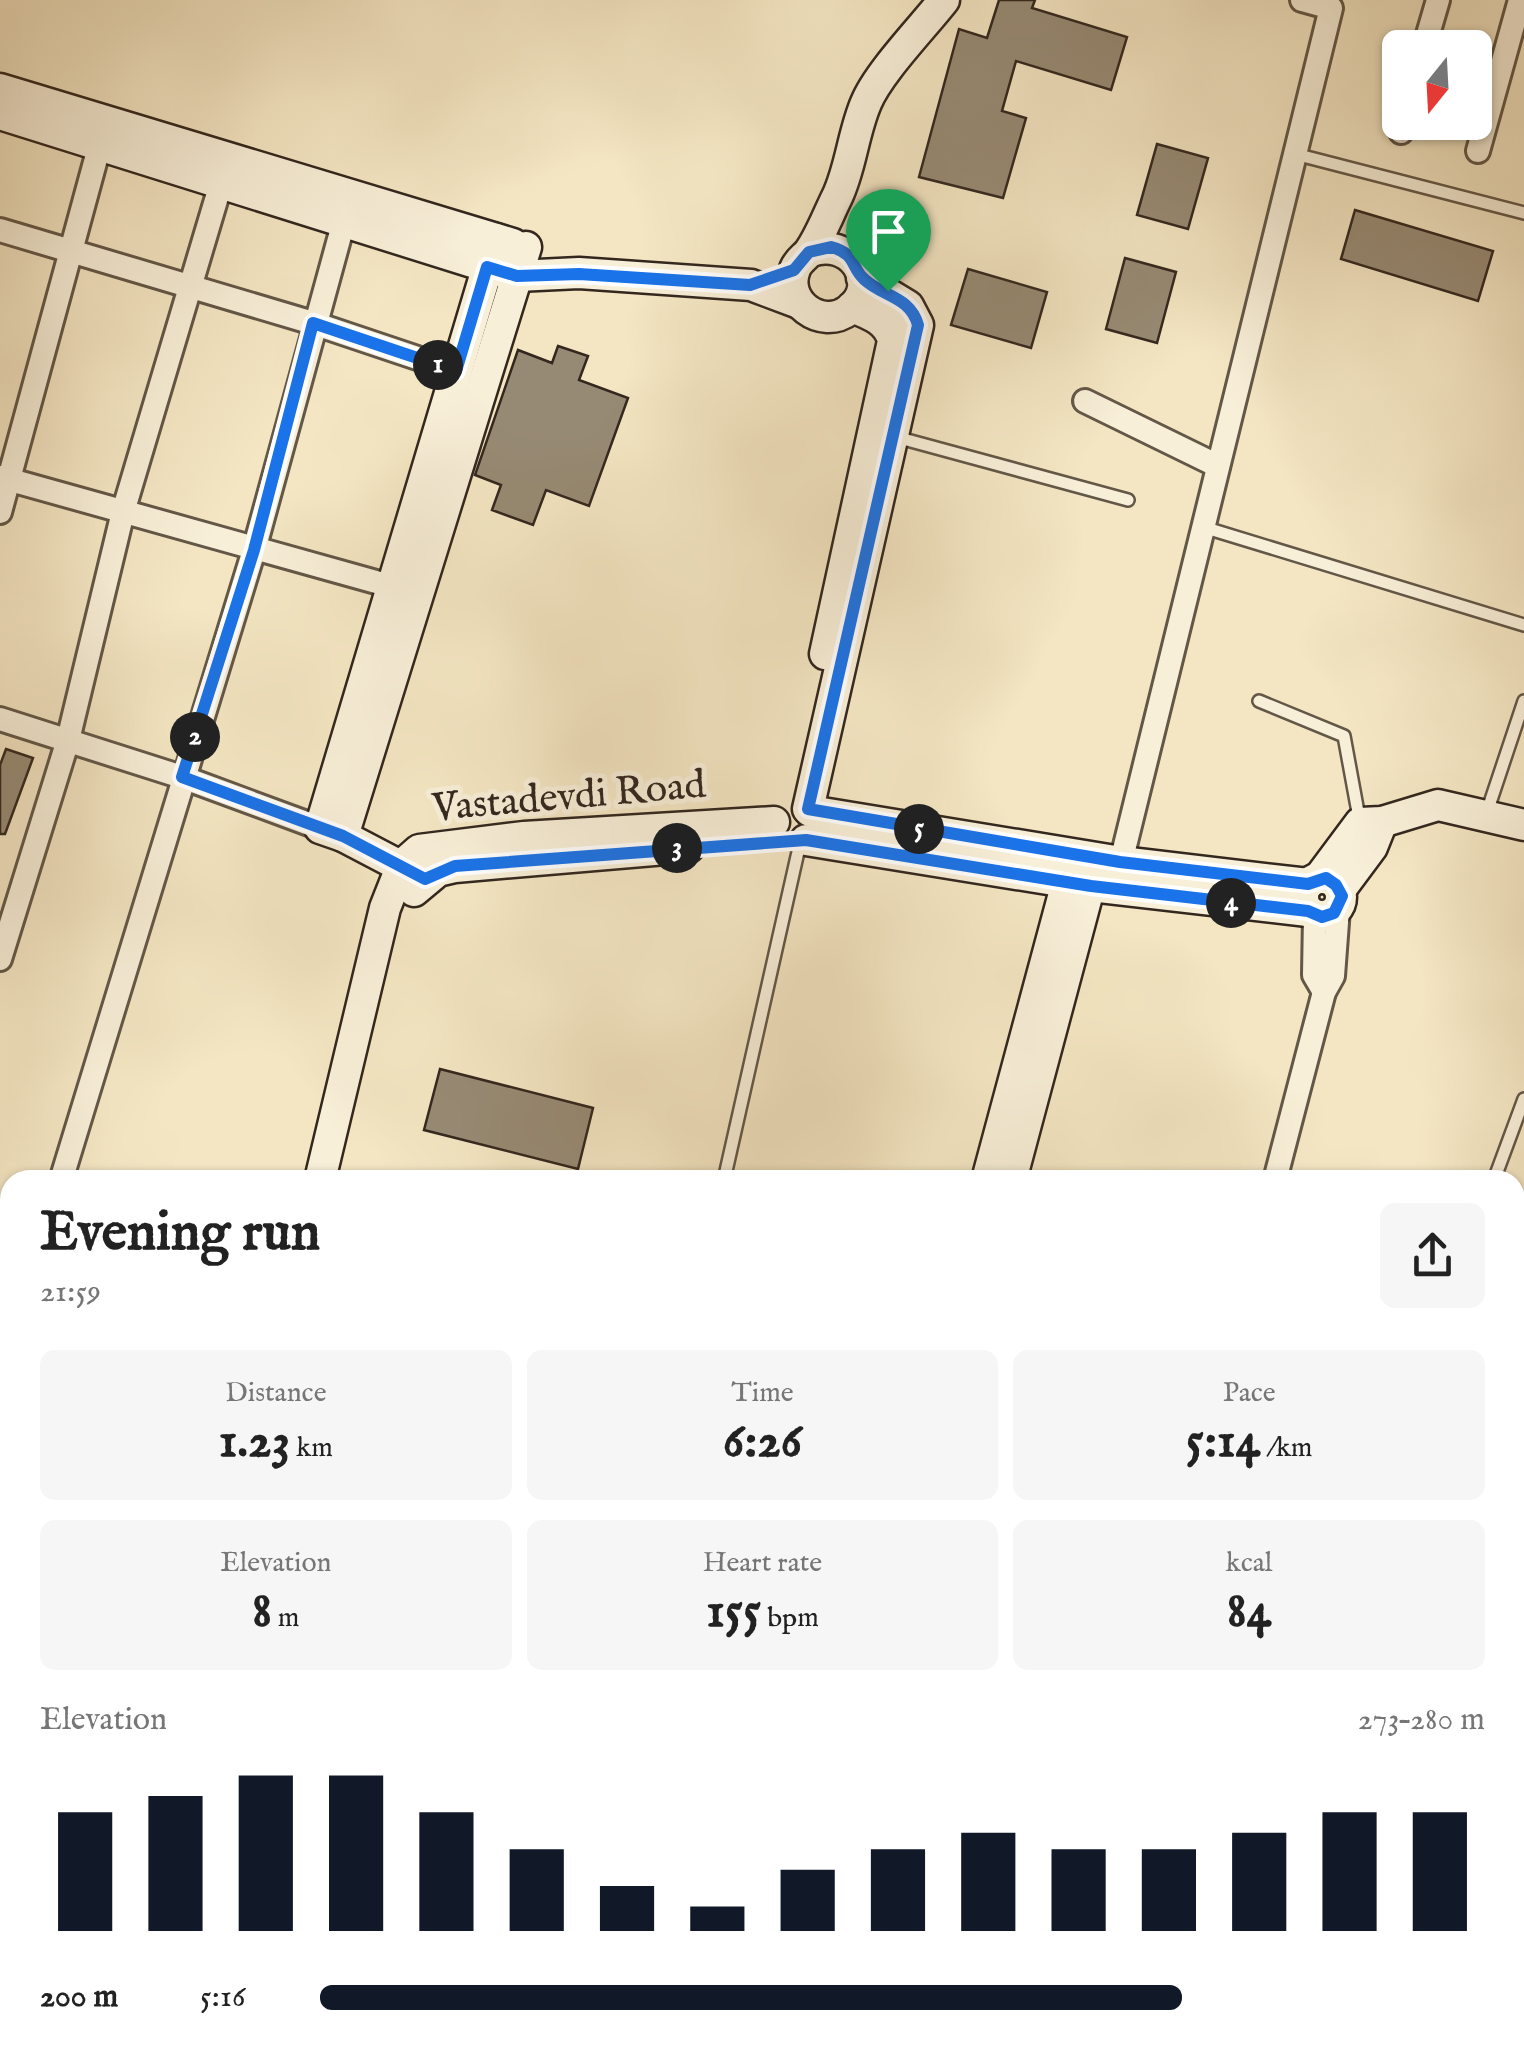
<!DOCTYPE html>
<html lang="en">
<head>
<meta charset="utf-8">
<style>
	body { margin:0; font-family:"IM FELL English",serif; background:#f6f6f6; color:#222; height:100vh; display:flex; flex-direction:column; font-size:38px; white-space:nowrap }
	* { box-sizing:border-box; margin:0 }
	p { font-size:32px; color:#767676 }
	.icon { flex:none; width:55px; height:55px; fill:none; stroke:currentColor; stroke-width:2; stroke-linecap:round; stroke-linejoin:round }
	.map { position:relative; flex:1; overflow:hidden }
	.details { position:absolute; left:0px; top:1170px; width:1525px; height:888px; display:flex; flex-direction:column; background:#fff; border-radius:30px 30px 0 0; box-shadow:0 2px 8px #0004 }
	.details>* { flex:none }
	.needle { width:65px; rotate:198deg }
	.buttons { position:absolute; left:1382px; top:30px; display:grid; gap:20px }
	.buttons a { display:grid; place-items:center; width:110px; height:110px; border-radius:15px; background:#fff; box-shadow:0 2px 8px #0004; font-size:50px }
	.pin { position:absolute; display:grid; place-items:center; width:85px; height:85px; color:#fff; margin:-102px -42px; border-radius:50% 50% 50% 0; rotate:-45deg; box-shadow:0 0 10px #0007 }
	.pin .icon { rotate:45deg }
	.km { position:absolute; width:50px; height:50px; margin:-25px; border-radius:50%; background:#222; color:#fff; font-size:28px; line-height:50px; text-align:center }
	.round { display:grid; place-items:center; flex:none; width:105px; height:105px; border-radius:15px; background:#f6f6f6 }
	.summary { display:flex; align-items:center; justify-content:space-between; height:170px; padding:0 40px }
	h1 { font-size:55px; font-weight:700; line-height:75px }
	.figures { display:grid; grid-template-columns:repeat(3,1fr); gap:15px; height:170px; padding:10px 40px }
	.figures div { display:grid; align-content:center; border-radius:15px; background:#f6f6f6; text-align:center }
	.figures b { font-size:50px; font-weight:700 }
	.figures small { font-size:28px; font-weight:400 }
	.figures p { font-size:28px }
	.chart { height:280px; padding:20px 40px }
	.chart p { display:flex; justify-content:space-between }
	.chart svg { width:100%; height:180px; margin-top:10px; stroke:#111827; stroke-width:6 }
	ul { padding:0 40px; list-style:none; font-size:32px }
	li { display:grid; grid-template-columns:160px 120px 1fr; align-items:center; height:75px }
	li i { height:25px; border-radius:12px; background:#111827 }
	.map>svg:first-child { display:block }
	.building { fill:#978a74; stroke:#33271e; stroke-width:2.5 }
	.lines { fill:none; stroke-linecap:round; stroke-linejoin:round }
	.lane-casing { stroke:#635747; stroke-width:16 }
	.street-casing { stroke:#635747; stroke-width:28 }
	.secondary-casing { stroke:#33271e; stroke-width:35 }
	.lane { stroke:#f8efd8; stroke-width:11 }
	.street { stroke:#f8efd8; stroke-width:22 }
	.secondary { stroke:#f8efd8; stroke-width:30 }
	.route-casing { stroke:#fff; stroke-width:20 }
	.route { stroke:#1a73e8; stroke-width:12 }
	.labels { text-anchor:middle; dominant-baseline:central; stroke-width:10; stroke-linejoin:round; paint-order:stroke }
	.street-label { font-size:40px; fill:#33271e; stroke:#f8efd8 }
</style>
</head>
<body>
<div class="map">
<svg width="1524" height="2057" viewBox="0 0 1524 2057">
	<rect width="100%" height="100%" fill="#f4e6c3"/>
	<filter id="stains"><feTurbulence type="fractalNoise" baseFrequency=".002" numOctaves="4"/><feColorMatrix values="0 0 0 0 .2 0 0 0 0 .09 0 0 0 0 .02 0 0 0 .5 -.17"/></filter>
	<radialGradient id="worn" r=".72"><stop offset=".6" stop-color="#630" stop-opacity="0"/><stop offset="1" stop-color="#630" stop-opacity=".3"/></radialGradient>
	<!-- building -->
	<g class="building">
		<path d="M 999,0 L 1035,0 L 1032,8 L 1127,37 L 1111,90 L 1016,61 L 1002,111 L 1026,118 L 1003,198 L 919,177 L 959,29 L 987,38 Z"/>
		<path d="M 1157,144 L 1208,158 L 1188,229 L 1137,215 Z"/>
		<path d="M 1355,210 L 1493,251 L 1478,301 L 1341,259 Z"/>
		<path d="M 1125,258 L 1176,272 L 1157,343 L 1106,329 Z"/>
		<path d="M 968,269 L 1047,292 L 1031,348 L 951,325 Z"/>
		<path d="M 558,346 L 588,356 L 579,380 L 628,398 L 589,506 L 546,490 L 533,525 L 492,510 L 501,485 L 475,475 L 518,350 L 552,363 Z"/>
		<path d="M 6,749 L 33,758 L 5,834 L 0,834 L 0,765 Z"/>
		<path d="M 440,1069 L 593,1108 L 578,1169 L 424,1130 Z"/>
	</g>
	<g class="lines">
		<!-- lane casing -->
		<g class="lane-casing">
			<g id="lane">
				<path d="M 1295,154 L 1524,213"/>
				<path d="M 896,437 L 1128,500"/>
				<path d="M 1203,527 L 1524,625"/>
				<path d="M 1259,701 L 1344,736 L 1360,823"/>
				<path d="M 1486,815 L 1524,701"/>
				<path d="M 724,1180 L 800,843"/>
				<path d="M 1494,1180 L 1524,1099"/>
				<path d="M 1515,1714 L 1524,1694"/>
				<path d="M 0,1715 L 10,1718"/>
				<path d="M 1515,1834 L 1524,1840"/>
				<path d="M 1487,2048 L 1514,2057"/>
			</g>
		</g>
		<!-- street casing -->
		<g class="street-casing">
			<g id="street">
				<path d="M 1424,48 L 1438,0"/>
				<path d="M 1401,132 L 1403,122"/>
				<path d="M 1478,151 L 1520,0"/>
				<path d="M 0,230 L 313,323 L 456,371"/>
				<path d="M 1085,401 L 1218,466"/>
				<path d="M 0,477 L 394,587"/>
				<path d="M 0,512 L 100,144"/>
				<path d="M 0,719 L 182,777 L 320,828"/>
				<path d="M 1121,862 L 1331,8 L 1302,0"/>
				<path d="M 1315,916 L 1314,975 L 1324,992"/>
				<path d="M 0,959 L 68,740 L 123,512 L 225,170"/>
				<path d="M 63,1174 L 254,550 L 344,221"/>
				<path d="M 1275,1180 L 1324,992 L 1333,976 L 1338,909"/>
				<path d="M 0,1484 L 10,1487"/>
				<path d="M 1515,1503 L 1524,1477"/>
				<path d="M 1515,1530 L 1524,1533"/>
				<path d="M 0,2004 L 10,2006"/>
				<path d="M 177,2048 L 214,2057"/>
				<path d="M 1371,2048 L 1398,2057"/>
				<path d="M 588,2057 L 590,2048"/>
				<path d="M 1024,2057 L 1027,2048"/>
			</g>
		</g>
		<!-- secondary casing -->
		<g class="secondary-casing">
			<g id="secondary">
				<path d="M 0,89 L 513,244"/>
				<path d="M 0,114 L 517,276 L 579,273 L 751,285 L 799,303"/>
				<path d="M 809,252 C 849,235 884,283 849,310 C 821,331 782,301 795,269 C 798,261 804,258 809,252 C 820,237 828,215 837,197 C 851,168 853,133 866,103 C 878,73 923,27 944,0"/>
				<path d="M 825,654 L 893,341 C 889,321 870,314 852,307"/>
				<path d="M 808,809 L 918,325 L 908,306 L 862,278"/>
				<path d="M 810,811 L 1121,862 L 1308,884"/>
				<path d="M 343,836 L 526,247"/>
				<path d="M 806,840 L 1091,886 L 1308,911"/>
				<circle cx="1322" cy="897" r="19"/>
				<path d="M 1319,878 L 1360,823 L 1382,822 L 1438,805 L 1524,825"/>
				<path d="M 425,879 L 343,836 L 320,828 L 496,239"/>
				<path d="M 1340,890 L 1372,847 L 1382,822"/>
				<path d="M 414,891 L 438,871 L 455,867 L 689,847"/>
				<path d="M 320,1180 L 385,908 L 402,865 L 419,850 L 524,837 L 774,822"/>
				<path d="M 987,1180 L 1072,864"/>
				<path d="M 1011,1180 L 1095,866"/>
				<path d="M 118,2057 L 120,2048"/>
				<path d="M 792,2057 L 795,2048"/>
				<path d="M 823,2057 L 826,2048"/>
			</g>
		</g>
		<!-- lane -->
		<use href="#lane" class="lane"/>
		<!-- street -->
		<use href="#street" class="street"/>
		<!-- secondary -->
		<use href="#secondary" class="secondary"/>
	</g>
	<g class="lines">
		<!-- route casing -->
		<g class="route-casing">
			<path id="route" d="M 831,247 C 857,254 850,266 864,279 C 883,297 910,296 918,325 L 808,809 L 1120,862 L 1308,884 L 1326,878 L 1336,885 L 1342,896 L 1334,913 L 1322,917 L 1308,911 L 1091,886 L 806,840 L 455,866 L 425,879 L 343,836 L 182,777 L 254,550 L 313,323 L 456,371 L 487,267 L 517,276 L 579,274 L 750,285 L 794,270 L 809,252 Z"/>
		</g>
		<!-- route -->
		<use href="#route" class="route"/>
	</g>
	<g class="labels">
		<!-- street labels -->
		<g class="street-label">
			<text transform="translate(569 798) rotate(-5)">Vastadevdi Road</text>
		</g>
	</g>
	<rect width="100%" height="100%" filter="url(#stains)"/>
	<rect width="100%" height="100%" fill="url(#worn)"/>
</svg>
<div class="buttons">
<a><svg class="needle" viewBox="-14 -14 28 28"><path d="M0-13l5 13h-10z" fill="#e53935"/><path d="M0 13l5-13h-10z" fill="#767676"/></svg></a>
</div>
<div class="pin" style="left:888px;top:291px;background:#1e9e55"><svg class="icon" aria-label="arrive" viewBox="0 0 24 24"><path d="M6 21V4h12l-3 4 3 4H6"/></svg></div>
<b class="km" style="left:438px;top:365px">1</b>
<b class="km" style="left:195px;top:737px">2</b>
<b class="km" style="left:677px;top:848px">3</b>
<b class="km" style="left:1231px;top:903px">4</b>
<b class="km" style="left:919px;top:829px">5</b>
<section class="details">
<div class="summary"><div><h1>Evening run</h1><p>21:59</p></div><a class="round"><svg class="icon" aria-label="share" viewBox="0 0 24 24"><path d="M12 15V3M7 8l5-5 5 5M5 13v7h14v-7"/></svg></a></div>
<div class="figures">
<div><p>Distance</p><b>1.23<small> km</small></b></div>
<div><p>Time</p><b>6:26</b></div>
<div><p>Pace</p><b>5:14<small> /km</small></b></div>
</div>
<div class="figures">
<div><p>Elevation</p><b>8<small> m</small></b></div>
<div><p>Heart rate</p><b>155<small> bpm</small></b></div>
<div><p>kcal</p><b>84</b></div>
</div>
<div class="chart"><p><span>Elevation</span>273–280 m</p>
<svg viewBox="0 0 160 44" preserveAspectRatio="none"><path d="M5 44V15M15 44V11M25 44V6M35 44V6M45 44V15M55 44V24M65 44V33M75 44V38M85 44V29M95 44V24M105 44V20M115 44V24M125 44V24M135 44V20M145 44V15M155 44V15"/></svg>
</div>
<ul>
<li><b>200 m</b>5:16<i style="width:74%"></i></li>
</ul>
</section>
</div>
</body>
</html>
